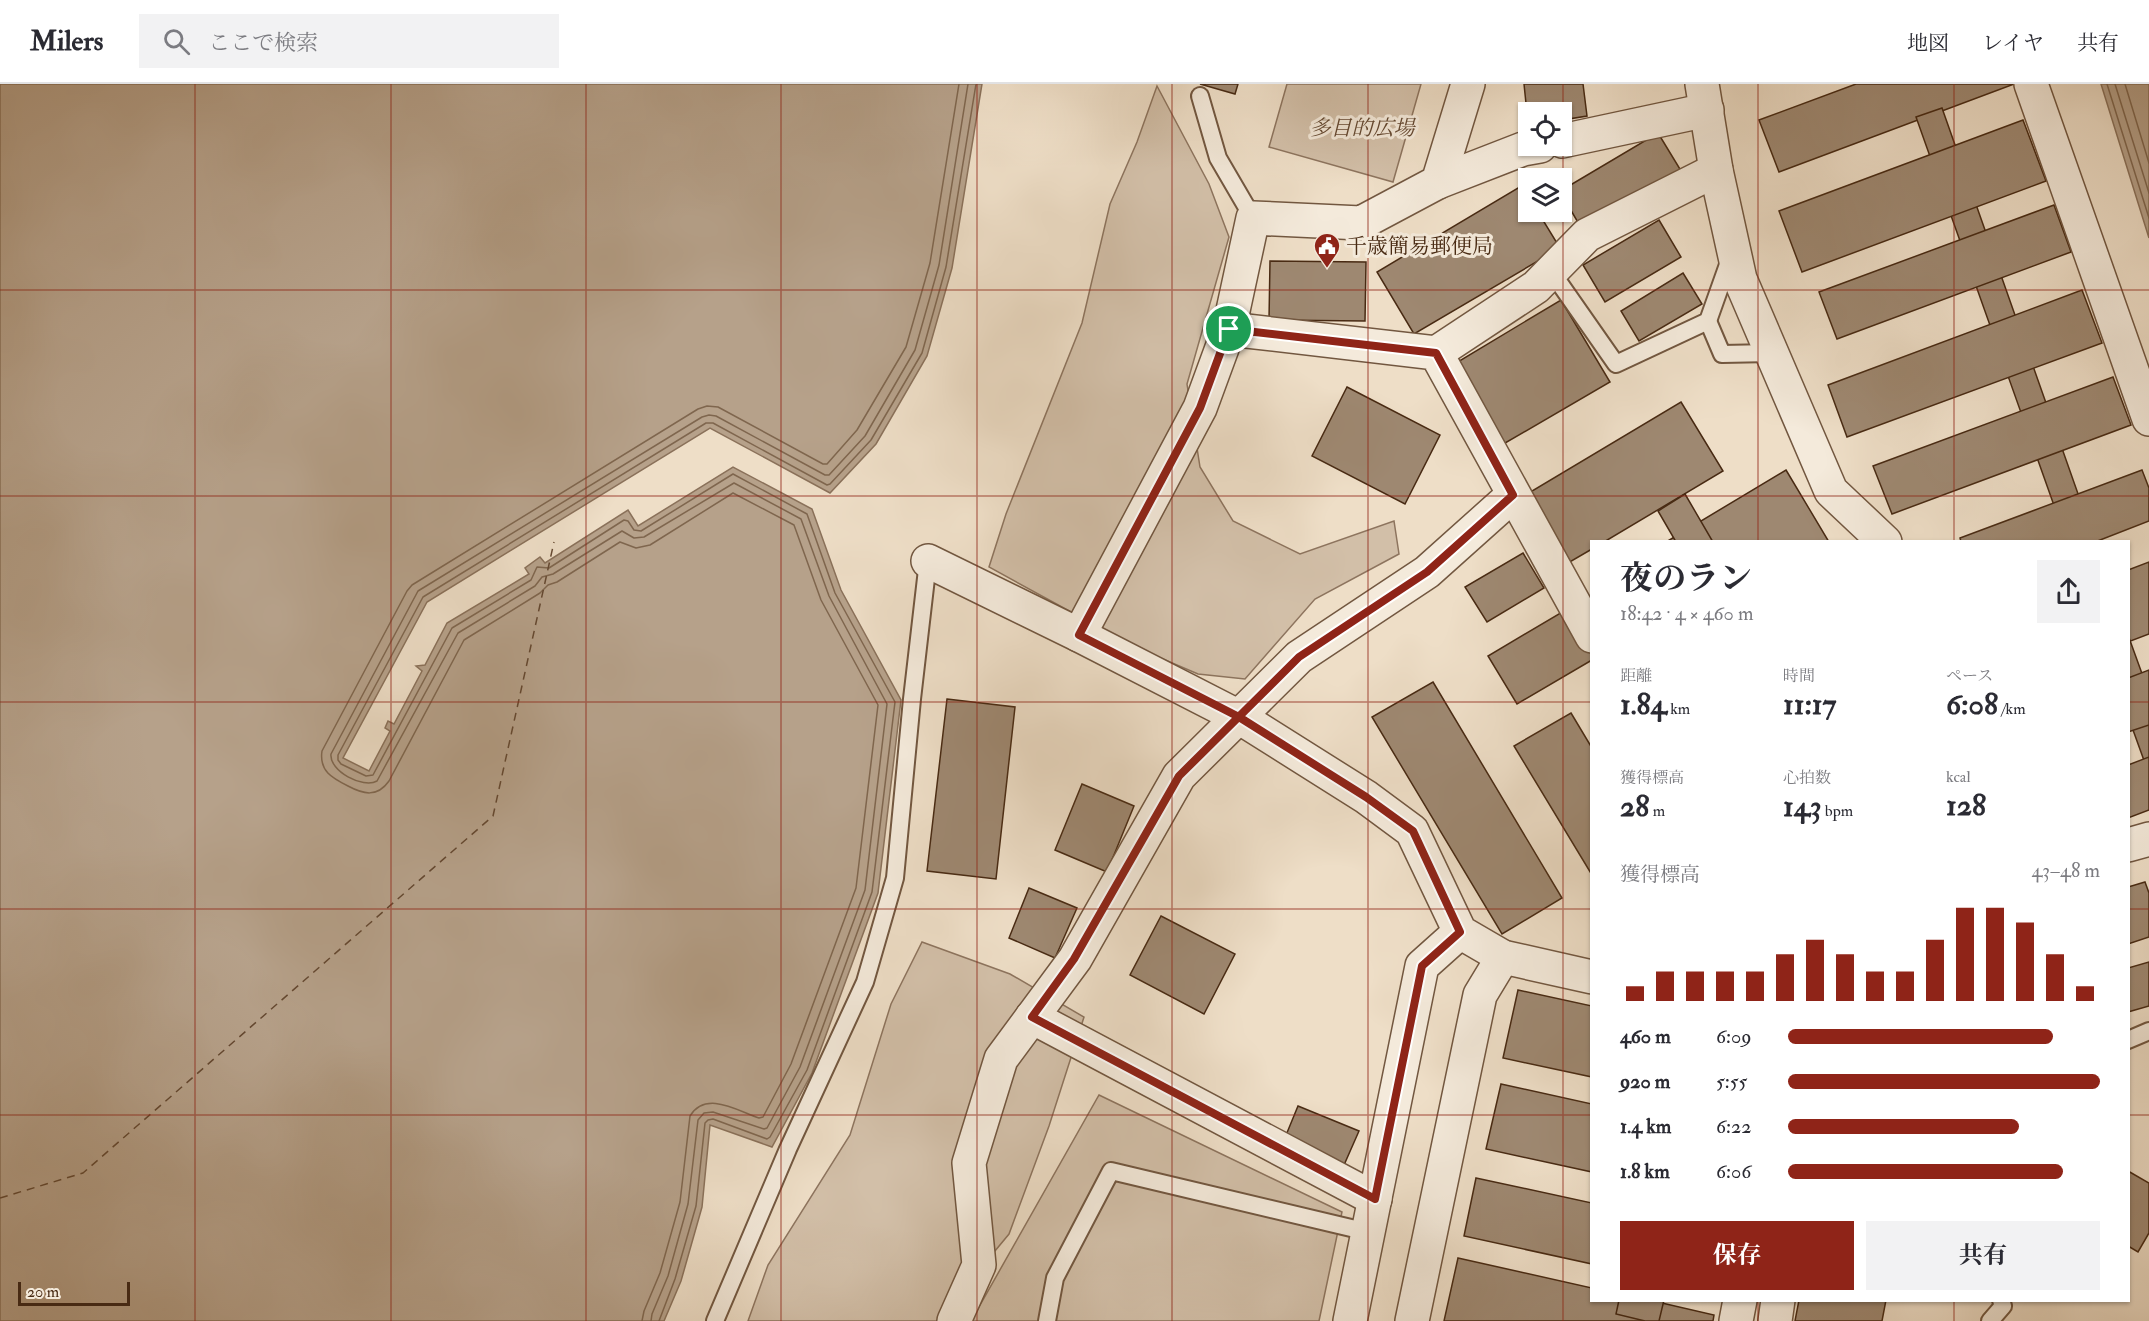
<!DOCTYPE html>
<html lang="ja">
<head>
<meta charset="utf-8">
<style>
	body { margin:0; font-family:"IM FELL Double Pica","Noto Serif JP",serif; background:#f2f2f3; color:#2b2b33; height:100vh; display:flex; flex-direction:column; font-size:22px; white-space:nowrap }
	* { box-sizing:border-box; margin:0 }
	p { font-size:20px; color:#7c7c81 }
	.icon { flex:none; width:33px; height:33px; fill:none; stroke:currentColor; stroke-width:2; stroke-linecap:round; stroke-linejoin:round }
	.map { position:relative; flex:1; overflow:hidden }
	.sheet { position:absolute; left:1590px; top:456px; width:540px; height:762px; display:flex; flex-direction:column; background:#fff; border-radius:0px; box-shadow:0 2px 4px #0004 }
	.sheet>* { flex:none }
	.controls { position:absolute; left:1518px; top:18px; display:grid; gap:12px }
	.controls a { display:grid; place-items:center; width:54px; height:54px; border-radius:0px; background:#fff; box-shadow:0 2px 4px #0004; font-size:30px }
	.scale { position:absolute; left:18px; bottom:15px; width:112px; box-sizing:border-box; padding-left:6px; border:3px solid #482a13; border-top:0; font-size:16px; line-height:21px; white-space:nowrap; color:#482a13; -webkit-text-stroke:4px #f4eadb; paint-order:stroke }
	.pin { position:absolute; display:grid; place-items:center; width:51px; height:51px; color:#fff; margin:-26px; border:3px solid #fff; border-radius:50%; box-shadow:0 2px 6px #0007 }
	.round { display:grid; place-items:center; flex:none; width:63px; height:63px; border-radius:0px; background:#f2f2f3 }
	.overview { display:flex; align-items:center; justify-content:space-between; height:102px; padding:0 30px }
	h1 { font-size:33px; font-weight:700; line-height:45px }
	.stats { display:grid; grid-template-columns:repeat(3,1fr); gap:9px; height:102px; padding:6px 30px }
	.stats div { display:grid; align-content:center }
	.stats b { font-size:30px; font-weight:700 }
	.stats small { font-size:16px; font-weight:400 }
	.stats p { font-size:16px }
	.chart { height:168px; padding:12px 30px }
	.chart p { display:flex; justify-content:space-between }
	.chart svg { width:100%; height:108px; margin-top:6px; stroke:#8f2418; stroke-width:6 }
	.button { display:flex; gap:12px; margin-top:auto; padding:12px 30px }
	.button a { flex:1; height:69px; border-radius:0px; background:#8f2418; color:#fff; font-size:24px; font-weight:700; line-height:69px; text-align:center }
	.button a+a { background:#f2f2f3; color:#2b2b33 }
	ul { padding:0 30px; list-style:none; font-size:20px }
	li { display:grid; grid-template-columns:96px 72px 1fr; align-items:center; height:45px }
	li i { height:15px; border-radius:8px; background:#8f2418 }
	header { display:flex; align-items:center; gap:36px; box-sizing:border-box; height:84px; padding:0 30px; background:#fff; border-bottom:2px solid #e1e1e2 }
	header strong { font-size:28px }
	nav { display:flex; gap:33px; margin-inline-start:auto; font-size:21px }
	.search { width:420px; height:54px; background:#f2f2f3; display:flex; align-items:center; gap:15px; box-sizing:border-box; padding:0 21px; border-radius:0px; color:#7c7c81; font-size:22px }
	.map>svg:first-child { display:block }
	.green { fill:#d2bfa8; stroke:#8d745e; stroke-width:1.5 }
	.water { fill:#b6a18a; stroke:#8a715a; stroke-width:1.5 }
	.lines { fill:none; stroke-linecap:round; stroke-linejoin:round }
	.shore { stroke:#7f664e; stroke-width:1.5 }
	.ferry { stroke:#644831; stroke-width:1.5; stroke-dasharray:8 6; stroke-linecap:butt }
	.building { fill:#9e8871; stroke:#482a13; stroke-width:1.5 }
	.lane-casing { stroke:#725740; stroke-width:20 }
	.street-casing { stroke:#725740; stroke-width:36 }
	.lane { stroke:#f4eadb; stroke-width:16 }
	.street { stroke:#f4eadb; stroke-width:33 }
	.route-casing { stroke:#fff; stroke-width:12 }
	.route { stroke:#8f2418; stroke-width:8 }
	.grid { fill:none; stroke:#8f2418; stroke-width:1.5; stroke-opacity:0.55 }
	.labels { text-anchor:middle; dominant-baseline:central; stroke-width:6; stroke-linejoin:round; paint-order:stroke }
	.park-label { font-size:21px; font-style:italic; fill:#644831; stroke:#f4eadb }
	.poi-label { font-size:21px; fill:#482a13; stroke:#f4eadb; text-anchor:start }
</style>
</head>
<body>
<header>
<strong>Milers</strong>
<div class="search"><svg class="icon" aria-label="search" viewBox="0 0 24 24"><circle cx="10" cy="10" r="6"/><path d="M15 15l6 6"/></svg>ここで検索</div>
<nav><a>地図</a><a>レイヤ</a><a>共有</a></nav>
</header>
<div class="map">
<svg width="2149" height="1237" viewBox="0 0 2149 1237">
	<rect width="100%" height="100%" fill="#eedec7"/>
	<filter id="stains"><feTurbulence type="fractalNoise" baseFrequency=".00333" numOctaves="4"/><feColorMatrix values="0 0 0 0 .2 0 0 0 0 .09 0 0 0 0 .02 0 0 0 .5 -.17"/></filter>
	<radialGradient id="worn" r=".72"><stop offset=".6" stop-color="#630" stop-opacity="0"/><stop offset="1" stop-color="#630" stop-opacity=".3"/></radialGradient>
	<!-- green -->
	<g class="green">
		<path d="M 1287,0 L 1421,0 L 1393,98 L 1269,63 Z"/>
		<path d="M 1157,2 L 1209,100 L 1229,153 L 1187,300 L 1200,383 L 1233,437 L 1300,470 L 1394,437 L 1399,470 L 1315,515 L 1245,595 L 1198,590 L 1137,564 L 989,483 L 1006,430 L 1082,239 L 1110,120 L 1137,58 Z"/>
		<path d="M 922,858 L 1010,890 L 1084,933 L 1049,1042 L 1009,1150 L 937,1237 L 748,1237 L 768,1181 L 850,1051 L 891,920 Z"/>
		<path d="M 1099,1011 L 1342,1128 L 1319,1237 L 971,1237 Z"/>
	</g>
	<!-- water -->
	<g class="water">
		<path d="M 0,0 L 982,0 L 952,184 L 927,272 L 876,360 L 830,409 L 710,344 L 427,518 L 343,674 L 369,687 L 390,647 L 385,644 L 388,637 L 394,640 L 422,587 L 416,582 L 425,581 L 447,539 L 529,490 L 525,484 L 540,473 L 545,479 L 628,426 L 638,442 L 733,383 L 812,425 L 841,506 L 901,616 L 878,809 L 812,989 L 772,1063 L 710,1041 L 702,1123 L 681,1197 L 664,1237 L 0,1237 Z"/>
		<path d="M 2101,0 L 2149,0 L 2149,154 Z"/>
	</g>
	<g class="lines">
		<!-- shore -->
		<g class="shore">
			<path d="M 2107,0 L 2149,134"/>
			<path d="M 2115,0 L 2149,109"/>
			<path d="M 2125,0 L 2149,79"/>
			<path d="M 642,1237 L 644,1227 L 660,1189 L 680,1118 L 690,1032 C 706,1006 738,1027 759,1034 L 763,1033 L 791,980 L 856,804 L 878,621 L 821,516 L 794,441 L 733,409 L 650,461 L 636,464 L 620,458 L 557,498 L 548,501 L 540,509 L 464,556 L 389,697 C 377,714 363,710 348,702 C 332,694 319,687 322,667 L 407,507 L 412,501 L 698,325 L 707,322 L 718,323 L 823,380 L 827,380 L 857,346 L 906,263 L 930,179 L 959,0"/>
			<path d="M 651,1237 L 652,1230 L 668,1192 L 688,1120 L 698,1036 L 704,1029 L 713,1028 L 764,1045 L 767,1044 L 800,983 L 865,806 L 887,620 L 829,512 L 801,435 L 734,399 L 644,453 L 634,454 L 622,447 L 553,490 L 542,493 L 535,502 L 458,549 L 377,697 C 363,705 329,687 331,670 L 418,507 L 702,333 L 709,331 L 716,332 L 825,391 L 829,391 L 865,352 L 915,266 L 939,181 L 968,0"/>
			<path d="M 659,1237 L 675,1195 L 696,1122 L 705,1039 L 708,1036 L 713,1035 L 767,1055 L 770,1053 L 807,986 L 872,808 L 895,618 L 835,509 L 807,430 L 733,390 L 641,447 L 634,446 L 628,437 L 624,436 L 549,484 L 537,483 L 531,496 L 452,544 L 373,691 L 366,692 L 341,680 L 338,676 L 338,671 L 423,513 L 706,339 L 713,339 L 827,401 L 830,400 L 871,356 L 922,269 L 946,183 L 976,0"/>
		</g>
		<!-- ferry -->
		<path class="ferry" d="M 0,1114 L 83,1089 L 493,732 L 554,458"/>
	</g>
	<!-- building -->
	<g class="building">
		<path d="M 1200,0 L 1238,0 L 1235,10 Z"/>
		<path d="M 1524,0 L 1583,0 L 1587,32 L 1562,36 L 1562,28 L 1528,28 L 1528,39 Z"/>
		<path d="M 1856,0 L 2014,0 L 1779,88 L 1759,36 Z"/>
		<path d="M 1942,24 L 2095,458 L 2067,458 L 1916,33 Z"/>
		<path d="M 2023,36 L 2046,97 L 1802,188 L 1779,127 Z"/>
		<path d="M 1658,49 L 1686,95 L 1587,154 L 1562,111 L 1562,106 Z"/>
		<path d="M 1523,101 L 1528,111 L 1528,128 L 1538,128 L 1560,164 L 1414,250 L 1377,188 Z"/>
		<path d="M 2054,121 L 2071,168 L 1837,255 L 1819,208 Z"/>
		<path d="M 1659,136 L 1681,173 L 1605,218 L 1583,181 Z"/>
		<path d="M 1270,177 L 1366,178 L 1365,237 L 1269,236 Z"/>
		<path d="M 1683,189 L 1702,220 L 1639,257 L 1621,227 Z"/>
		<path d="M 2082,206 L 2102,259 L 1847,353 L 1828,301 Z"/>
		<path d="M 1561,216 L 1610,298 L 1500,362 L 1451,282 Z"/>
		<path d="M 2113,293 L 2131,341 L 1892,430 L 1873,382 Z"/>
		<path d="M 1347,303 L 1440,351 L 1405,420 L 1312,372 Z"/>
		<path d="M 1681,318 L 1723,387 L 1604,458 L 1592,458 L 1592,465 L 1568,479 L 1527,410 Z"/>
		<path d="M 1786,386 L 1829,458 L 1666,458 Z"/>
		<path d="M 2142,386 L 2149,404 L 2149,437 L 2095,458 L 1961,458 L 1960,454 Z"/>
		<path d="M 1685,410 L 1713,458 L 1676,458 L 1658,427 Z"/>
		<path d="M 1523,469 L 1544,504 L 1487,538 L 1465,503 Z"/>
		<path d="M 2149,478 L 2149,550 L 2128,558 L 2128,486 Z"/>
		<path d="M 1569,524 L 1592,562 L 1592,576 L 1517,620 L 1488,572 Z"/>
		<path d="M 2128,551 L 2149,609 L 2149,681 L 2146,682 L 2128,632 Z"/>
		<path d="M 2149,586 L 2149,641 L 2128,648 L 2128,594 Z"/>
		<path d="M 1433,598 L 1562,814 L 1502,850 L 1372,633 Z"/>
		<path d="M 947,615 L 1015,623 L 996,795 L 927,787 Z"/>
		<path d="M 1571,629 L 1592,664 L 1592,791 L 1514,662 Z"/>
		<path d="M 2149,673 L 2149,726 L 2128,734 L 2128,681 Z"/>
		<path d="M 1082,700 L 1134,722 L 1107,788 L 1055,766 Z"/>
		<path d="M 2145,798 L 2149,809 L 2149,853 L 2128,860 L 2128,803 Z"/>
		<path d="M 1029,804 L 1077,824 L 1055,874 L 1009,854 Z"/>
		<path d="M 1161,832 L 1235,870 L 1204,930 L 1130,891 Z"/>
		<path d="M 2149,878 L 2149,922 L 2128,928 L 2128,884 Z"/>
		<path d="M 1518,906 L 1592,922 L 1592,993 L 1503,974 Z"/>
		<path d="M 1501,1000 L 1592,1020 L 1592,1088 L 1486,1065 Z"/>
		<path d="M 1298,1022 L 1359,1047 L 1344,1081 L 1284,1056 Z"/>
		<path d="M 2128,1087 L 2149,1099 L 2149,1149 L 2138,1168 L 2128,1162 Z"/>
		<path d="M 1476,1094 L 1592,1119 L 1592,1180 L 1464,1152 Z"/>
		<path d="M 1458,1174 L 1592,1204 L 1592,1216 L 1649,1216 L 1714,1231 L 1713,1237 L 1444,1237 Z"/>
		<path d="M 1619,1216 L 1664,1216 L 1659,1237 L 1645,1237 L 1616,1230 Z"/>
		<path d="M 1799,1216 L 1886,1216 L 1882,1237 L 1795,1237 Z"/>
	</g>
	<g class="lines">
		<!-- lane casing -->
		<g class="lane-casing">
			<g id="lane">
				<path d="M 1200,12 L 1218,74 L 1253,134"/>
				<path d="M 1551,187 L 1616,280 L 1708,237 L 1730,175"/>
				<path d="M 1708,237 L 1722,270 L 1771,269"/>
				<path d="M 2128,956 L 2149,947"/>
				<path d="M 715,1237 L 788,1065 L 865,898 L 895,794 L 912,615 L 928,477"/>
				<path d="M 1047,1237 L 1055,1194 L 1111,1087 L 1368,1148"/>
				<path d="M 1990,1237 L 2003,1222 L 2001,1216"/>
			</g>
		</g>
		<!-- street casing -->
		<g class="street-casing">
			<g id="street">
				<path d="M 1702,0 L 1716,86 L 1740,195 L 1831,407 L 1885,458"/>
				<path d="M 2031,0 L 2149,335"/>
				<path d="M 1562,57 L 1707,26"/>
				<path d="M 1438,98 L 1523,65 L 1540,62"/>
				<path d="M 1229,245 L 1436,269 L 1592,552"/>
				<path d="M 1436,269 L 1536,203 L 1587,151 L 1716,86"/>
				<path d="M 928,477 L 1079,551 L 1239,633 L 1366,713 L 1412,747 L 1460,848 L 1503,873 L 1592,893"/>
				<path d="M 1079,551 L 1200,324 L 1229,245 L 1253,134 L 1361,139 L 1438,98 L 1468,0"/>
				<path d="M 2128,761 L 2149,755"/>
				<path d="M 1032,933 L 1375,1115"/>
				<path d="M 954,1237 L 979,1181 L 969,1079 L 1001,975 L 1075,875 L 1179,692 L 1299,573 L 1427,488 L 1513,411"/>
				<path d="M 1350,1237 L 1422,882 L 1460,848"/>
				<path d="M 1412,1237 L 1480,911 L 1503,873"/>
				<path d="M 1736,1237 L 1740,1216"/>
				<path d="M 1775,1237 L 1778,1216"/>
			</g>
		</g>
		<!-- lane -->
		<use href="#lane" class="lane"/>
		<!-- street -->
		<use href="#street" class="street"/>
	</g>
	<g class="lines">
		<!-- route casing -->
		<g class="route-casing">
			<path id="route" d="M 1229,245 L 1200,324 L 1079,551 L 1239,633 L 1366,713 L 1413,747 L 1460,848 L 1422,882 L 1375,1115 L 1032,933 L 1074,875 L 1179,692 L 1299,573 L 1427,488 L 1513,411 L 1436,269 L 1229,245"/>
		</g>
		<!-- route -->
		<use href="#route" class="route"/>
	</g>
	<!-- grid -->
	<path class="grid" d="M 195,0 L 195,1237M 391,0 L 391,1237M 586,0 L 586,1237M 781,0 L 781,1237M 977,0 L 977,1237M 1172,0 L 1172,1237M 1368,0 L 1368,1237M 1563,0 L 1563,1237M 1758,0 L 1758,458M 1954,0 L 1954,458M 0,206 L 2149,206M 0,412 L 2149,412M 0,618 L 1592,618M 2128,618 L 2149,618M 0,825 L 1592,825M 2128,825 L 2149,825M 0,1031 L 1592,1031M 2128,1031 L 2149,1031M 1758,1216 L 1758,1237M 1954,1216 L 1954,1237"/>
	<!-- icons -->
	<defs>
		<g id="civic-pin" transform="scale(1.35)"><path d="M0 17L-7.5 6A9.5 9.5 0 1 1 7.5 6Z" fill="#8f2418" stroke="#f4eadb"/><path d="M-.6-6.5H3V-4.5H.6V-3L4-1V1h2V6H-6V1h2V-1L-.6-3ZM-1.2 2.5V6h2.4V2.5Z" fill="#fff"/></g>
	</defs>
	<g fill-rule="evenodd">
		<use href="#civic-pin" x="1327" y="162"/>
	</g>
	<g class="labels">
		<!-- park labels -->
		<g class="park-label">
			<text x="1362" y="44">多目的広場</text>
		</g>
		<!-- poi labels -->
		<g class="poi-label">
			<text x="1346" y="162">千歳簡易郵便局</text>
		</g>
	</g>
	<rect width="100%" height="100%" filter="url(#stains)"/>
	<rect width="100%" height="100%" fill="url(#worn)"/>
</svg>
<div class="controls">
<a><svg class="icon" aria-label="locate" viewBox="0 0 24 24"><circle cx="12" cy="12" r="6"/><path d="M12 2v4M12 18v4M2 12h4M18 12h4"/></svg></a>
<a><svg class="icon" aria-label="layers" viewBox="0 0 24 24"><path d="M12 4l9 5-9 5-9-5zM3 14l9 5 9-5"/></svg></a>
</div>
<div class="scale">20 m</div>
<div class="pin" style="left:1229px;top:245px;background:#1e9e55"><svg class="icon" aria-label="arrive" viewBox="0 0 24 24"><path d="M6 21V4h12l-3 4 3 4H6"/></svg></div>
<section class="sheet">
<div class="overview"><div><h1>夜のラン</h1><p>18:42 · 4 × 460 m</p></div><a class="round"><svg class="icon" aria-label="share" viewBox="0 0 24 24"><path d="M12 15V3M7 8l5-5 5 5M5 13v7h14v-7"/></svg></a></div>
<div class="stats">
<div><p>距離</p><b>1.84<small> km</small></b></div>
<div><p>時間</p><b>11:17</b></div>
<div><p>ペース</p><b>6:08<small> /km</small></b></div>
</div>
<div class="stats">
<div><p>獲得標高</p><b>28<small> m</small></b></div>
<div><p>心拍数</p><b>143<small> bpm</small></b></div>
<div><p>kcal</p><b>128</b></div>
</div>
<div class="chart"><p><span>獲得標高</span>43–48 m</p>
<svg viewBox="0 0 160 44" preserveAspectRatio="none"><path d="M5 44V38M15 44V32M25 44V32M35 44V32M45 44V32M55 44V25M65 44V19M75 44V25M85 44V32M95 44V32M105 44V19M115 44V6M125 44V6M135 44V12M145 44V25M155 44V38"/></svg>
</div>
<ul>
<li><b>460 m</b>6:09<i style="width:85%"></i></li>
<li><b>920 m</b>5:55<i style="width:100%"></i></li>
<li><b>1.4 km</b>6:22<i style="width:74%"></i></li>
<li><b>1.8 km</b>6:06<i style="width:88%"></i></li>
</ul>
<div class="button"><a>保存</a><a>共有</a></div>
</section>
</div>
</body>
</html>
